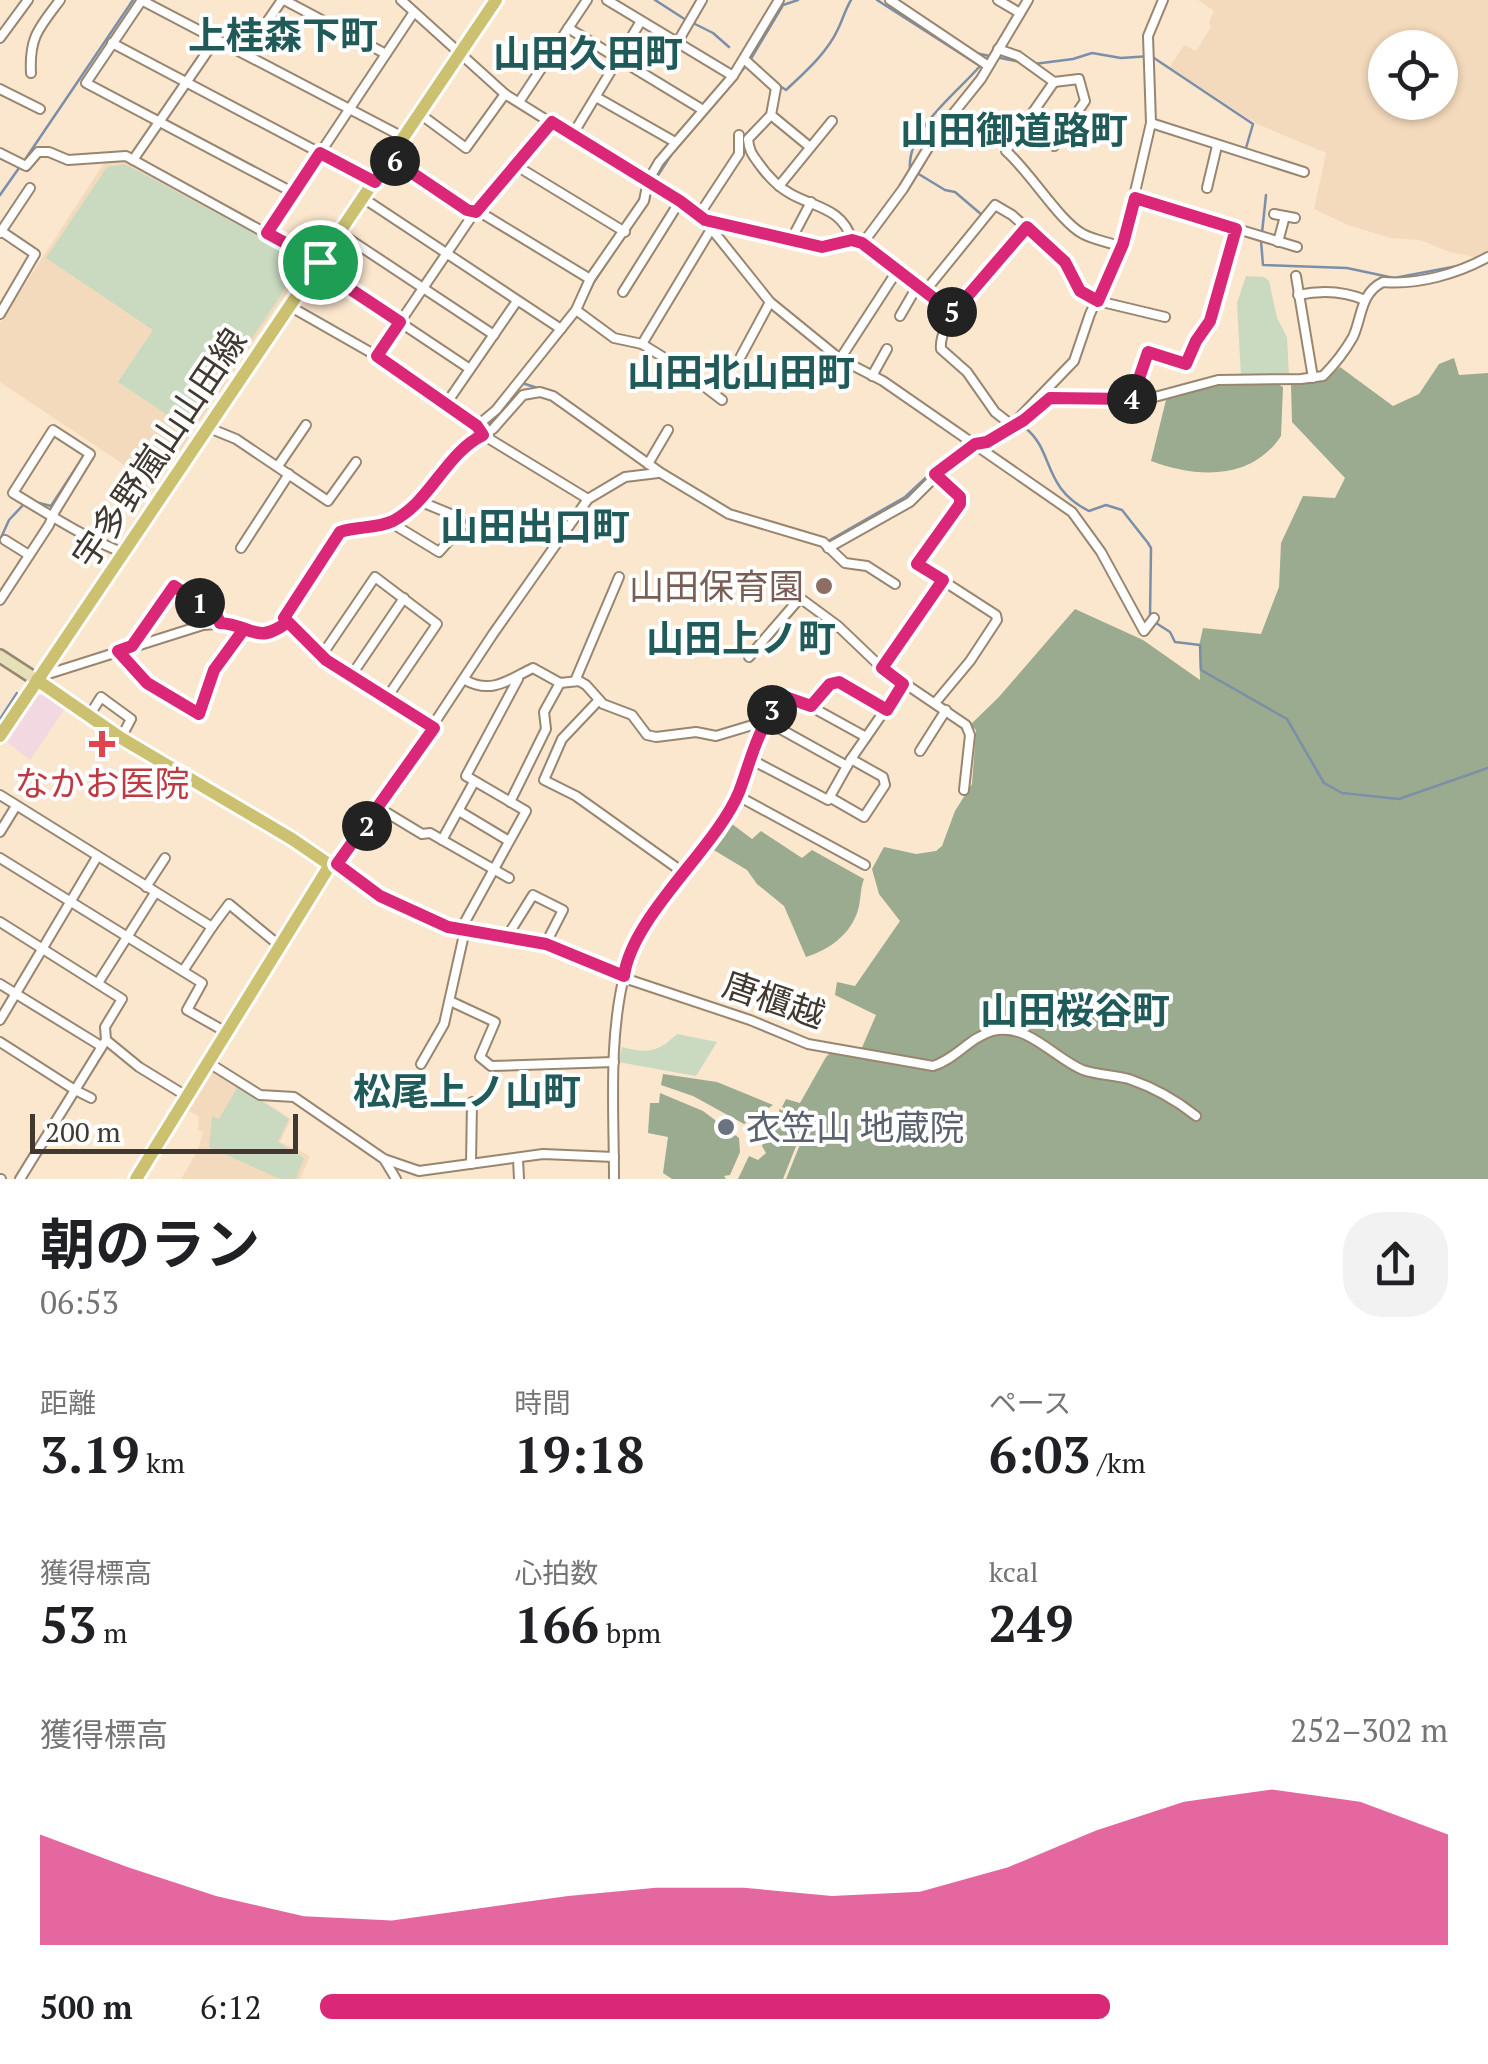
<!DOCTYPE html>
<html lang="ja">
<head>
<meta charset="utf-8">
<style>
	body { margin:0; font-family:"PT Serif","Noto Sans JP",serif; background:#f2f2f2; color:#202124; height:100vh; display:flex; flex-direction:column; font-size:38px; white-space:nowrap }
	* { box-sizing:border-box; margin:0 }
	p { font-size:32px; color:#757577 }
	.icon { flex:none; width:55px; height:55px; fill:none; stroke:currentColor; stroke-width:2; stroke-linecap:round; stroke-linejoin:round }
	.map { position:relative; height:1179px; overflow:hidden }
	.sheet { display:flex; flex-direction:column; background:#fff; flex:1 }
	.sheet>* { flex:none }
	.tools { position:absolute; left:1368px; top:30px; display:grid; gap:20px }
	.tools a { display:grid; place-items:center; width:90px; height:90px; border-radius:50%; background:#fff; box-shadow:0 2px 8px #0004; font-size:50px }
	.scale { position:absolute; left:30px; bottom:25px; width:268px; box-sizing:border-box; padding-left:10px; border:5px solid #41382f; border-top:0; font-size:28px; line-height:35px; white-space:nowrap; color:#41382f; -webkit-text-stroke:8px #fff; paint-order:stroke }
	.pin { position:absolute; display:grid; place-items:center; width:85px; height:85px; color:#fff; margin:-42px; border:5px solid #fff; border-radius:50%; box-shadow:0 2px 10px #0007 }
	.km { position:absolute; width:50px; height:50px; margin:-25px; border-radius:50%; background:#222; color:#fff; font-size:28px; line-height:50px; text-align:center }
	.round { display:grid; place-items:center; flex:none; width:105px; height:105px; border-radius:40px; background:#f2f2f2 }
	.headline { display:flex; align-items:center; justify-content:space-between; height:170px; padding:0 40px }
	h1 { font-size:55px; font-weight:700; line-height:75px }
	.figures { display:grid; grid-template-columns:repeat(3,1fr); gap:15px; height:170px; padding:10px 40px }
	.figures div { display:grid; align-content:center }
	.figures b { font-size:50px; font-weight:700 }
	.figures small { font-size:28px; font-weight:400 }
	.figures p { font-size:28px }
	.chart { height:280px; padding:20px 40px }
	.chart p { display:flex; justify-content:space-between }
	.chart svg { width:100%; height:180px; margin-top:10px; fill:#db2777; opacity:.7 }
	ul { padding:0 40px; list-style:none; font-size:32px }
	li { display:grid; grid-template-columns:160px 120px 1fr; align-items:center; height:75px }
	li i { height:25px; border-radius:12px; background:#db2777 }
	.map>svg:first-child { display:block }
	.commercial { fill:#f1d8e1 }
	.built { fill:#f4dabc; fill-rule:evenodd }
	.green { fill:#cadac1 }
	.forest { fill:#9aab8f }
	.lines { fill:none; stroke-linecap:round; stroke-linejoin:round }
	.stream { stroke:#7c8fa9; stroke-width:2.5 }
	.minor-casing { stroke:#998671; stroke-width:12 }
	.secondary-casing { stroke:#998671; stroke-width:16 }
	.primary-casing { stroke:#fff; stroke-width:18 }
	.minor { stroke:#fff; stroke-width:8 }
	.secondary { stroke:#e6e0b8; stroke-width:11 }
	.primary { stroke:#ccc171; stroke-width:12 }
	.route-casing { stroke:#fff; stroke-width:20 }
	.route { stroke:#db2777; stroke-width:12 }
	.education-dot { fill:#8d6e63; stroke:#fff; stroke-width:4 }
	.health-dot { fill:#e0444e; stroke:#fff; stroke-width:4 }
	.worship-dot { fill:#6b7280; stroke:#fff; stroke-width:4 }
	.labels { text-anchor:middle; dominant-baseline:central; stroke-width:8; stroke-linejoin:round; paint-order:stroke }
	.street-label { font-size:35px; fill:#41382f; stroke:#fff }
	.education-label { font-size:35px; fill:#785e54; stroke:#fff; text-anchor:end }
	.health-label { font-size:35px; fill:#be3a42; stroke:#fff }
	.worship-label { font-size:35px; fill:#5b616d; stroke:#fff; text-anchor:start }
	.neighbourhood-label { font-size:38px; font-weight:bold; fill:#205a59; stroke:#fff }
</style>
</head>
<body>
<div class="map">
<svg width="1488" height="1179" viewBox="0 0 1488 1179">
	<rect width="100%" height="100%" fill="#fbe6ce"/>
	<!-- commercial -->
	<path class="commercial" d="M 46,694 L 66,707 L 30,760 L 6,741 L 36,696 Z"/>
	<!-- built -->
	<g class="built">
		<path d="M 1198,0 L 1488,0 L 1488,252 L 1479,258 L 1450,252 L 1420,240 L 1390,238 L 1348,225 L 1314,209 L 1326,153 L 1257,124 L 1170,67 L 1184,45 L 1196,51 L 1211,27 L 1209,22 L 1214,11 ZM 1385,48 L 1440,48 L 1440,102 L 1385,102 Z"/>
		<path d="M 123,160 L 301,256 L 303,268 L 156,486 L 0,382 L 0,323 L 104,163 Z"/>
		<path d="M 213,1068 L 291,1119 L 280,1142 L 310,1156 L 300,1179 L 181,1179 L 198,1150 L 203,1132 L 198,1130 L 199,1116 L 186,1110 Z"/>
	</g>
	<!-- green -->
	<g class="green">
		<path d="M 125,164 L 298,257 L 299,268 L 190,430 L 118,382 L 153,330 L 46,258 L 107,167 Z"/>
		<path d="M 1246,276 L 1264,277 L 1269,281 L 1277,318 L 1287,337 L 1289,376 L 1241,376 L 1237,303 Z"/>
		<path d="M 677,1034 L 717,1042 L 696,1076 L 618,1062 L 622,1047 C 647,1054 659,1052 677,1034 Z"/>
		<path d="M 238,1086 L 289,1119 L 278,1142 L 304,1158 L 296,1179 L 280,1179 L 209,1147 L 212,1116 L 219,1119 Z"/>
	</g>
	<!-- forest -->
	<g class="forest">
		<path d="M 1454,358 L 1459,375 L 1488,373 L 1488,1179 L 786,1179 L 810,1120 L 782,1107 L 786,1099 L 800,1103 L 826,1057 L 836,1047 L 861,1050 L 876,1015 L 835,995 L 837,982 L 855,986 L 900,921 L 879,894 L 872,869 L 884,847 L 916,854 L 936,851 L 942,846 L 955,811 L 972,784 L 976,730 L 970,725 L 998,698 L 1075,609 L 1143,640 L 1200,680 L 1199,646 L 1203,628 L 1261,634 L 1279,587 L 1281,543 L 1303,496 L 1335,498 L 1345,478 L 1292,422 L 1291,384 L 1327,379 L 1340,367 L 1393,406 L 1419,394 L 1439,364 Z"/>
		<path d="M 1278,384 L 1283,387 L 1281,436 C 1251,481 1197,478 1151,461 L 1166,400 C 1201,383 1239,384 1278,384 Z"/>
		<path d="M 728,821 L 752,839 L 761,831 L 802,858 L 812,850 L 864,879 C 860,889 861,900 858,910 C 851,934 829,950 806,957 L 784,906 L 757,884 L 747,870 L 712,849 Z"/>
		<path d="M 663,1074 L 717,1082 L 773,1105 L 744,1124 L 693,1096 L 661,1085 Z"/>
		<path d="M 660,1093 L 703,1111 L 739,1138 L 740,1152 L 730,1175 L 724,1176 L 726,1179 L 672,1179 L 663,1173 L 668,1137 L 648,1133 L 650,1103 L 659,1103 Z"/>
		<path d="M 779,1109 L 806,1121 L 783,1179 L 738,1179 L 749,1156 L 758,1160 L 766,1153 L 762,1146 L 769,1130 L 775,1127 L 780,1117 Z"/>
	</g>
	<g class="lines">
		<!-- stream -->
		<g class="stream">
			<path d="M 655,0 L 686,20"/>
			<path d="M 877,0 L 980,66 C 957,93 907,129 910,169"/>
			<path d="M 693,23 L 713,33 L 729,47"/>
			<path d="M 975,53 L 1021,62"/>
			<path d="M 1034,64 L 1073,59 L 1092,53 L 1121,58 L 1151,56 L 1253,124 L 1246,148"/>
			<path d="M 777,84 L 786,90 C 805,72 827,53 838,29 C 843,19 845,10 851,0"/>
			<path d="M 720,97 L 749,62 L 783,5 L 798,0"/>
			<path d="M 678,146 L 705,114"/>
			<path d="M 24,161 L 133,0"/>
			<path d="M 917,173 L 945,190 L 955,192 L 982,215"/>
			<path d="M 653,183 L 673,152"/>
			<path d="M 0,195 L 19,168"/>
			<path d="M 1262,233 L 1266,195"/>
			<path d="M 1261,241 L 1263,265 L 1347,268 L 1394,278 L 1463,265"/>
			<path d="M 581,308 L 594,282 L 649,200 L 651,191"/>
			<path d="M 522,383 L 547,391"/>
			<path d="M 483,426 L 493,421 L 518,389"/>
			<path d="M 987,446 L 1024,427 C 1055,450 1041,487 1089,511 L 1106,505 L 1122,510 L 1148,543 L 1151,548 L 1150,617"/>
			<path d="M 31,501 L 51,506 L 83,457"/>
			<path d="M 387,517 C 426,501 439,449 476,430"/>
			<path d="M 0,540 L 9,520 L 24,504"/>
			<path d="M 830,540 L 905,497 L 961,445"/>
			<path d="M 295,595 L 337,528 L 379,519"/>
			<path d="M 1156,623 L 1170,632 L 1175,642 L 1200,645 L 1201,670 L 1287,719 L 1324,783 L 1342,793 L 1399,799 L 1488,768"/>
			<path d="M 246,628 L 269,626 L 280,618"/>
			<path d="M 197,630 L 214,628"/>
			<path d="M 69,671 L 118,656"/>
			<path d="M 0,719 L 17,693"/>
		</g>
		<!-- minor casing -->
		<g class="minor-casing">
			<g id="minor">
				<path d="M 141,0 L 403,137"/>
				<path d="M 142,0 L 86,83 L 294,193"/>
				<path d="M 284,0 L 386,54"/>
				<path d="M 401,0 L 505,94 L 702,217 L 770,302 L 840,359 L 883,381 L 1072,512 L 1101,552 L 1144,631 L 1154,618"/>
				<path d="M 607,0 L 733,76"/>
				<path d="M 890,0 L 987,65"/>
				<path d="M 998,0 L 1020,13"/>
				<path d="M 568,28 L 703,110"/>
				<path d="M 0,38 L 28,0"/>
				<path d="M 112,43 L 375,182"/>
				<path d="M 677,43 L 702,0"/>
				<path d="M 998,49 L 1018,56 L 1054,82 L 1079,79 L 1085,101 L 1054,146 L 1024,125"/>
				<path d="M 245,54 L 282,0"/>
				<path d="M 744,59 L 776,88 L 771,115 L 748,139 C 749,149 751,153 757,161 C 766,174 776,186 791,194 C 816,208 842,208 852,240"/>
				<path d="M 31,73 C 29,37 39,28 60,0"/>
				<path d="M 1054,82 L 1006,151 C 1031,173 1059,221 1083,234 C 1094,240 1109,242 1121,247"/>
				<path d="M 0,89 L 40,109"/>
				<path d="M 596,97 L 675,142"/>
				<path d="M 519,102 L 587,0"/>
				<path d="M 420,114 L 466,148 L 505,94"/>
				<path d="M 771,115 L 810,147"/>
				<path d="M 1151,123 L 1304,172"/>
				<path d="M 573,134 L 641,21"/>
				<path d="M 0,153 L 26,166 L 38,152 L 49,152 L 68,160 L 126,156 L 320,263"/>
				<path d="M 390,158 L 467,210 L 483,214 L 590,279"/>
				<path d="M 133,160 L 216,39"/>
				<path d="M 515,165 L 625,232"/>
				<path d="M 779,186 L 832,121"/>
				<path d="M 1207,188 L 1217,146"/>
				<path d="M 363,198 L 561,329"/>
				<path d="M 1135,198 L 1297,247"/>
				<path d="M 1274,214 L 1295,218"/>
				<path d="M 699,215 L 739,154 L 739,135"/>
				<path d="M 706,221 L 822,247 L 852,240 L 863,243 L 953,313"/>
				<path d="M 0,233 L 30,188"/>
				<path d="M 267,233 L 414,12"/>
				<path d="M 340,233 L 494,335"/>
				<path d="M 791,240 L 811,202"/>
				<path d="M 1278,242 L 1285,216"/>
				<path d="M 863,243 L 903,189 L 936,135 L 981,79 L 1028,0"/>
				<path d="M 317,267 L 470,369"/>
				<path d="M 1296,276 L 1313,378"/>
				<path d="M 926,290 L 995,205 L 1012,215 L 1065,262 L 1080,291 L 1098,301 L 1165,317"/>
				<path d="M 623,292 L 680,201"/>
				<path d="M 1298,295 C 1321,290 1344,291 1365,300"/>
				<path d="M 291,307 L 377,356 L 477,426 L 483,435 L 588,499"/>
				<path d="M 576,310 L 614,338 L 642,344 L 679,367 L 722,400"/>
				<path d="M 0,314 L 35,254 L 1,231"/>
				<path d="M 900,316 L 918,285"/>
				<path d="M 642,344 L 710,231"/>
				<path d="M 377,356 L 470,219 L 552,122"/>
				<path d="M 741,356 L 770,302"/>
				<path d="M 840,359 L 899,268"/>
				<path d="M 872,376 L 887,349"/>
				<path d="M 1132,399 L 1148,352 L 1186,365 L 1195,341 L 1210,321 L 1236,229"/>
				<path d="M 446,404 L 517,301"/>
				<path d="M 1015,422 L 1074,361 L 1090,314 L 1123,244 L 1151,123 L 1148,36 L 1163,0"/>
				<path d="M 477,426 L 496,410 L 576,310 L 590,279 L 644,201 L 648,181 L 659,162 L 733,76 L 779,0"/>
				<path d="M 1013,426 L 995,412 L 967,372 L 941,349 C 937,316 1005,253 1027,227"/>
				<path d="M 209,428 L 236,439 L 328,501 L 356,462"/>
				<path d="M 648,464 L 668,430"/>
				<path d="M 278,466 L 306,425"/>
				<path d="M 396,519 L 398,527 L 439,552 L 462,526 L 458,517 L 419,501"/>
				<path d="M 5,540 L 29,555"/>
				<path d="M 241,548 L 289,474"/>
				<path d="M 828,548 L 910,502 L 957,455 L 1024,420 L 1045,400 L 1151,398 L 1218,380 L 1301,379 L 1323,376 C 1334,365 1345,351 1353,337 C 1362,318 1360,293 1383,282 C 1418,285 1457,274 1488,257"/>
				<path d="M 0,600 L 49,525 L 55,511 L 90,454 L 53,430 L 13,493 C 50,515 85,538 124,553"/>
				<path d="M 133,647 L 174,586 L 216,614 L 220,623"/>
				<path d="M 118,651 L 147,683 L 199,713 L 214,670 L 244,629"/>
				<path d="M 322,655 L 375,577 L 437,624 L 386,699"/>
				<path d="M 749,657 L 800,598 L 838,626 L 882,668 L 966,725 L 970,735 L 964,790"/>
				<path d="M 882,668 L 943,580"/>
				<path d="M 45,675 L 203,625 L 230,623 L 260,636 L 271,634 L 288,622"/>
				<path d="M 351,676 L 404,598"/>
				<path d="M 465,680 C 492,695 510,679 533,668 L 560,683 L 579,681 L 586,685 L 603,704 L 632,715 L 647,735 L 656,737 L 696,732 L 716,736 L 766,721 L 847,766"/>
				<path d="M 575,681 L 619,577"/>
				<path d="M 599,700 L 562,739 L 544,780 L 576,796 L 684,873"/>
				<path d="M 935,703 L 970,661 L 997,620 L 996,615 L 917,564 L 960,505 L 960,497 L 935,474"/>
				<path d="M 811,707 L 830,684 L 839,682 L 887,710"/>
				<path d="M 89,716 L 101,697 L 131,719 L 121,738"/>
				<path d="M 434,728 L 326,660 L 284,618 L 340,532 L 396,519 L 419,501 L 469,442 L 493,429 L 523,395 L 540,392 L 553,396 L 661,473 L 729,514 L 823,542 L 845,563 L 867,566 L 895,584"/>
				<path d="M 920,751 L 946,710"/>
				<path d="M 750,759 L 828,800 L 851,759 L 903,684"/>
				<path d="M 0,795 L 212,927 L 183,971"/>
				<path d="M 738,796 L 865,865"/>
				<path d="M 831,798 L 864,817 L 885,785 L 883,777 L 851,759"/>
				<path d="M 510,802 L 546,729 L 544,712 L 560,683"/>
				<path d="M 379,808 L 422,834 L 430,833 L 509,878"/>
				<path d="M 459,811 L 509,841"/>
				<path d="M 0,832 L 16,806"/>
				<path d="M 442,840 L 474,782"/>
				<path d="M 0,858 L 202,983 L 187,1010 L 226,1032"/>
				<path d="M 330,865 L 337,865 L 380,896 L 448,927 L 546,943 L 630,980 L 750,1020 L 808,1044 L 933,1066 C 956,1059 970,1037 993,1031 C 1027,1022 1055,1059 1083,1070 C 1097,1075 1114,1075 1129,1079 C 1155,1088 1175,1099 1196,1116"/>
				<path d="M 337,865 L 367,825 L 493,634 L 588,499 L 625,477 L 658,473"/>
				<path d="M 146,887 L 165,858"/>
				<path d="M 0,922 L 122,999 L 105,1027 L 106,1040 L 75,1090 L 0,1042"/>
				<path d="M 212,927 L 229,904 L 280,946"/>
				<path d="M 461,929 L 526,811 L 466,776 L 518,679"/>
				<path d="M 508,935 L 533,895 L 563,910 L 546,943"/>
				<path d="M 98,983 L 155,893"/>
				<path d="M 0,984 L 101,1046"/>
				<path d="M 450,1001 L 495,1022 L 480,1057 L 491,1066 L 614,1062"/>
				<path d="M 0,1020 L 97,857"/>
				<path d="M 106,1040 L 139,1067 L 188,1097"/>
				<path d="M 209,1063 L 260,1095 L 294,1097 L 384,1159 L 419,1171 L 543,1154 L 614,1157"/>
				<path d="M 421,1064 L 444,1024 L 465,930"/>
				<path d="M 384,1159 L 396,1179"/>
				<path d="M 518,1159 L 519,1179"/>
				<path d="M 471,1164 L 472,1102"/>
				<path d="M 0,1179 L 1,1179"/>
				<path d="M 20,1179 L 75,1090 L 91,1098"/>
				<path d="M 614,1179 C 614,1110 608,1039 625,972 C 638,914 709,851 737,797 C 750,772 761,695 797,699 L 866,737"/>
			</g>
		</g>
		<!-- secondary casing -->
		<g class="secondary-casing">
			<path id="secondary" d="M 0,656 L 37,680"/>
		</g>
		<!-- primary casing -->
		<g class="primary-casing">
			<g id="primary">
				<path d="M 37,680 L 121,738 L 292,839 L 330,865 L 136,1179"/>
				<path d="M 0,736 L 496,0"/>
			</g>
		</g>
		<!-- minor -->
		<use href="#minor" class="minor"/>
		<!-- secondary -->
		<use href="#secondary" class="secondary"/>
		<!-- primary -->
		<use href="#primary" class="primary"/>
	</g>
	<g class="lines">
		<!-- route casing -->
		<g class="route-casing">
			<path id="route" d="M 320,262 L 317,267 L 400,322 L 377,356 L 477,426 L 483,435 C 446,453 431,501 393,521 C 376,529 357,526 340,532 L 284,618 L 288,622 C 255,645 253,625 220,623 L 216,614 L 174,586 L 132,646 L 118,651 L 147,683 L 199,714 L 214,670 L 244,629 C 264,637 271,634 288,622 L 326,660 L 434,728 L 337,864 L 380,896 L 448,927 L 546,944 L 624,976 C 632,916 716,848 739,792 C 752,759 758,719 788,698 L 811,706 L 830,684 L 839,682 L 887,710 L 903,684 L 882,668 L 943,580 L 917,564 L 960,504 L 960,497 L 935,474 L 975,444 L 987,442 L 1024,420 L 1050,398 L 1132,399 L 1148,352 L 1186,364 L 1196,341 L 1210,321 L 1236,229 L 1135,198 L 1123,244 L 1098,301 L 1080,291 L 1065,262 L 1027,227 L 953,313 L 862,243 L 852,240 L 822,247 L 705,220 L 680,201 L 552,122 L 476,212 L 467,210 L 390,158 L 375,182 L 320,153 L 267,233 L 320,262"/>
		</g>
		<!-- route -->
		<use href="#route" class="route"/>
	</g>
	<!-- markers -->
	<circle class="education-dot" cx="824" cy="586" r="10"/>
	<path class="health-dot" d="M97 729h10v10h10v10h-10v10h-10v-10h-10v-10h10z"/>
	<circle class="worship-dot" cx="726" cy="1127" r="10"/>
	<g class="labels">
		<!-- street labels -->
		<g class="street-label">
			<text transform="translate(159 448) rotate(-56)">宇多野嵐山山田線</text>
			<text transform="translate(774 999) rotate(19)">唐櫃越</text>
		</g>
		<!-- education labels -->
		<g class="education-label">
			<text x="804" y="586">山田保育園</text>
		</g>
		<!-- health labels -->
		<g class="health-label">
			<text x="102" y="783">なかお医院</text>
		</g>
		<!-- worship labels -->
		<g class="worship-label">
			<text x="746" y="1127">衣笠山 地蔵院</text>
		</g>
		<!-- neighbourhood labels -->
		<g class="neighbourhood-label">
			<text x="283" y="35">上桂森下町</text>
			<text x="588" y="53">山田久田町</text>
			<text x="1014" y="130">山田御道路町</text>
			<text x="741" y="372">山田北山田町</text>
			<text x="535" y="526">山田出口町</text>
			<text x="741" y="638">山田上ノ町</text>
			<text x="1075" y="1010">山田桜谷町</text>
			<text x="467" y="1091">松尾上ノ山町</text>
		</g>
	</g>
</svg>
<div class="tools">
<a><svg class="icon" aria-label="locate" viewBox="0 0 24 24"><circle cx="12" cy="12" r="6"/><path d="M12 2v4M12 18v4M2 12h4M18 12h4"/></svg></a>
</div>
<div class="scale">200 m</div>
<div class="pin" style="left:320px;top:262px;background:#1e9e55"><svg class="icon" aria-label="arrive" viewBox="0 0 24 24"><path d="M6 21V4h12l-3 4 3 4H6"/></svg></div>
<b class="km" style="left:200px;top:603px">1</b>
<b class="km" style="left:367px;top:826px">2</b>
<b class="km" style="left:772px;top:710px">3</b>
<b class="km" style="left:1132px;top:399px">4</b>
<b class="km" style="left:952px;top:312px">5</b>
<b class="km" style="left:395px;top:161px">6</b>
</div>
<section class="sheet">
<div class="headline"><div><h1>朝のラン</h1><p>06:53</p></div><a class="round"><svg class="icon" aria-label="share" viewBox="0 0 24 24"><path d="M12 15V3M7 8l5-5 5 5M5 13v7h14v-7"/></svg></a></div>
<div class="figures">
<div><p>距離</p><b>3.19<small> km</small></b></div>
<div><p>時間</p><b>19:18</b></div>
<div><p>ペース</p><b>6:03<small> /km</small></b></div>
</div>
<div class="figures">
<div><p>獲得標高</p><b>53<small> m</small></b></div>
<div><p>心拍数</p><b>166<small> bpm</small></b></div>
<div><p>kcal</p><b>249</b></div>
</div>
<div class="chart"><p><span>獲得標高</span>252–302 m</p>
<svg viewBox="0 0 160 44" preserveAspectRatio="none"><path d="M0 44V17L10 25L20 32L30 37L40 38L50 35L60 32L70 30L80 30L90 32L100 31L110 25L120 16L130 9L140 6L150 9L160 17V44z"/></svg>
</div>
<ul>
<li><b>500 m</b>6:12<i style="width:70%"></i></li>
</ul>
</section>
</body>
</html>
